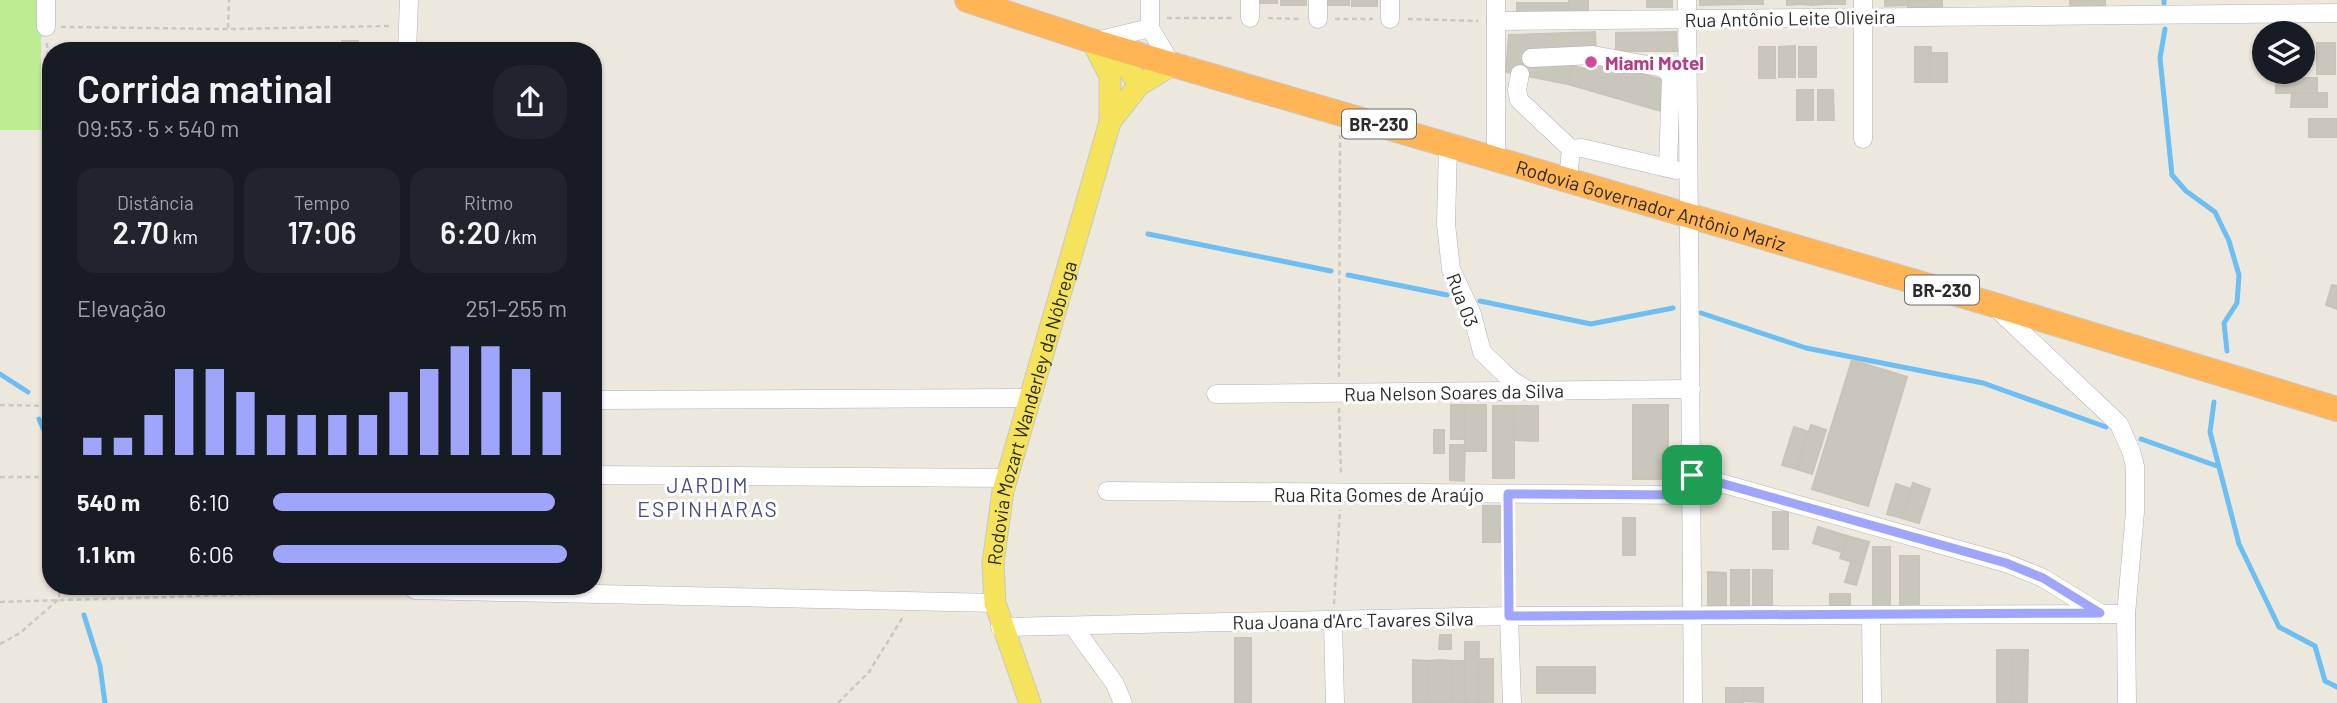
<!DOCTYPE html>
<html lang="pt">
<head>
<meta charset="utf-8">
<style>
	body { margin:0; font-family:Barlow,sans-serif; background:#20242c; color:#f1f3f6; height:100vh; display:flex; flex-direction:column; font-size:26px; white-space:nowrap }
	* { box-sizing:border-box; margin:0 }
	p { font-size:23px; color:#9ea1a6 }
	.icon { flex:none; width:38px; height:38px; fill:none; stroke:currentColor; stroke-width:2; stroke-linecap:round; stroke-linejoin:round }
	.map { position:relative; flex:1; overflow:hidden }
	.side { position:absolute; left:42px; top:42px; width:560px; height:553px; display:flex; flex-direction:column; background:#171b24; border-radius:28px; box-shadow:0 2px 5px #0004 }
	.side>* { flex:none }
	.buttons { position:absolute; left:2252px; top:21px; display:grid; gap:14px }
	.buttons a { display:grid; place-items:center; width:63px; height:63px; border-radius:50%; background:#171b24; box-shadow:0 2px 5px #0004; font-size:35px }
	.pin { position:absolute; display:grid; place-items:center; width:60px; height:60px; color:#fff; margin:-30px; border-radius:14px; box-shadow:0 4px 10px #0006 }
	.round { display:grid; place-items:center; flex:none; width:74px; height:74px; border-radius:28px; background:#20242c }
	.head { display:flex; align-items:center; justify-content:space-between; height:119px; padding:0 35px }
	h1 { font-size:38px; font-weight:600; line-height:52px }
	.figures { display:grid; grid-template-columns:repeat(3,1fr); gap:10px; height:119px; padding:7px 35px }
	.figures div { display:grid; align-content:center; border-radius:18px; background:#20242c; text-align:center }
	.figures b { font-size:30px; font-weight:600 }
	.figures small { font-size:19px; font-weight:400 }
	.figures p { font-size:19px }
	.chart { height:196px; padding:14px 35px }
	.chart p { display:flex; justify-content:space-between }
	.chart svg { width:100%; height:126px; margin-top:7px; stroke:#9ea5fa; stroke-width:6 }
	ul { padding:0 35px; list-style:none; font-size:23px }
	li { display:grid; grid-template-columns:112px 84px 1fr; align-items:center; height:52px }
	li i { height:18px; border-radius:9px; background:#9ea5fa }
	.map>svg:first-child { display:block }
	.education { fill:#efe8cc }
	.pitch { fill:#bced93 }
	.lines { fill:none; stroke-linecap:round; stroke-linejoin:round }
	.stream { stroke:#6dbef2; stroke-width:5 }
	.building { fill:#c9c6bb; stroke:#c9c4b6; stroke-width:2 }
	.minor-casing { stroke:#b1b1bf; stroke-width:19 }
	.major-casing { stroke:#c8c8c8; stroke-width:23 }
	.highway-casing { stroke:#c8c8c8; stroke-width:26 }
	.path { stroke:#c8c8c8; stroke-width:2.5; stroke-dasharray:5 3.5; stroke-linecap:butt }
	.minor { stroke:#fff; stroke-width:18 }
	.major { stroke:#f4e35b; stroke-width:21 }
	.highway { stroke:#ffb456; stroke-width:24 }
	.route-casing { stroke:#fff; stroke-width:14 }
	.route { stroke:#9ea5fa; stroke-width:9 }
	.hotel-dot { fill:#d1479c; stroke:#fff; stroke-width:2.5 }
	.labels { text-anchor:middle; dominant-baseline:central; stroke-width:6; stroke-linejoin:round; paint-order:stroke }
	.shield { fill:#fff; stroke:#6b6b6b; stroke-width:2 }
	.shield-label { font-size:18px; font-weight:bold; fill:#2b2b2b }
	.street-label { font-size:19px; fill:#2b2b2b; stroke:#fff }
	.hotel-label { font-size:19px; font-weight:bold; fill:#b23c85; stroke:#fff; text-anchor:start }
	.neighbourhood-label { font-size:21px; letter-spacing:2px; fill:#4a4d7d; stroke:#fff }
</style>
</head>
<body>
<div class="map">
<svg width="2337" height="703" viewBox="0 0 2337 703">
	<rect width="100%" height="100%" fill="#ede8dd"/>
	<!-- education -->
	<path class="education" d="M 416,41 L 571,44 L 571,51 L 416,51 Z"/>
	<!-- pitch -->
	<rect class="pitch" x="0" y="0" width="41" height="130"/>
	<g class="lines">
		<!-- stream -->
		<g class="stream">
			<path d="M 2164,3 L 2164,0"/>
			<path d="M 2165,29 L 2160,58 L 2172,175 L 2186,191 L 2215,212 L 2229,241 L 2239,275 L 2237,303 L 2224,323 L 2227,351"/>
			<path d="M 1148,234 L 1331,271"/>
			<path d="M 1348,275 L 1447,295"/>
			<path d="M 1480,301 L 1591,324 L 1673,308"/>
			<path d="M 1701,313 L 1806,348 L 1983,383 L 2106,427"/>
			<path d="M 0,374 L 28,392"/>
			<path d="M 2214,402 L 2210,432 L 2239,544 L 2279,627 L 2315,646 L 2325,681 L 2337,687"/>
			<path d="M 39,419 L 51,446"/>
			<path d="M 2141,439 L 2217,466"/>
			<path d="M 84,615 L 100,666 L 105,703"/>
		</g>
	</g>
	<!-- building -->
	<g class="building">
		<rect x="1256" y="0" width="21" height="3"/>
		<rect x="1281" y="0" width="25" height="5"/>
		<rect x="1325" y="0" width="24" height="5"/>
		<rect x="1352" y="0" width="25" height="6"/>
		<rect x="1569" y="0" width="19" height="12"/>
		<rect x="1647" y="0" width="25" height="7"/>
		<path d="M 1700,0 L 1746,0 L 1746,4 L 1700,5 Z"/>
		<rect x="1746" y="0" width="17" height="4"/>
		<path d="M 1787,0 L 1800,0 L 1800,4 L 1787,5 Z"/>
		<path d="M 1800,0 L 1812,0 L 1812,5 L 1800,4 Z"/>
		<path d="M 1812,0 L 1826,0 L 1826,4 L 1812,5 Z"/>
		<rect x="1826" y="0" width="19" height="4"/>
		<path d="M 1885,0 L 1908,0 L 1908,5 L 1885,6 Z"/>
		<path d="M 1908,0 L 1942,0 L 1942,11 L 1908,10 Z"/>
		<rect x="2070" y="0" width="35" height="6"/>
		<rect x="1517" y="3" width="52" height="9"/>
		<path d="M 1595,32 L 1596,50 L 1526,57 L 1572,66 L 1568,84 L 1506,72 L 1509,35 Z"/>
		<path d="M 1676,32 L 1677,51 L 1616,51 L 1616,33 Z"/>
		<rect x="342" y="41" width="16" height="10"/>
		<rect x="2317" y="43" width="18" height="31"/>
		<path d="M 421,44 L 489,46 L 489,51 L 421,51 Z"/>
		<path d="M 1795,46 L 1795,77 L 1779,77 L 1779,47 Z"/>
		<rect x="1759" y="47" width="16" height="31"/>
		<rect x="1799" y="47" width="17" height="30"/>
		<path d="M 1915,47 L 1931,47 L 1930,82 L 1915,82 Z"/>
		<rect x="494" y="48" width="23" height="3"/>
		<path d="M 517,48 L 551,49 L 551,51 L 517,51 Z"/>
		<path d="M 1931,53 L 1947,53 L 1947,82 L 1930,82 Z"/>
		<path d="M 1589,58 L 1666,81 L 1664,112 L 1568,84 L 1572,66 L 1586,69 Z"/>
		<rect x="2276" y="78" width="41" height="15"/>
		<rect x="1797" y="90" width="16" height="30"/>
		<path d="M 1818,90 L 1833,90 L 1834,120 L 1818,120 Z"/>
		<path d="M 2292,93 L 2327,93 L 2327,107 L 2291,107 Z"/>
		<rect x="2309" y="119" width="28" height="18"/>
		<path d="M 2332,285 L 2337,286 L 2337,309 L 2326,305 Z"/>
		<path d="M 1852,360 L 1907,377 L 1868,506 L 1812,489 Z"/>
		<rect x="1451" y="405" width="14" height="34"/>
		<rect x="1465" y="405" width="21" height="46"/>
		<rect x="1633" y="405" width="35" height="74"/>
		<rect x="1493" y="406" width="21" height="72"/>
		<path d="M 1514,406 L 1538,406 L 1538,441 L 1515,440 Z"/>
		<path d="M 1811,425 L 1826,430 L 1812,474 L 1797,469 Z"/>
		<path d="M 1794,427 L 1809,432 L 1797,469 L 1782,465 Z"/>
		<rect x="1434" y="430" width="10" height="23"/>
		<path d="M 1450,445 L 1465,445 L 1464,481 L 1450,480 Z"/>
		<path d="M 1913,483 L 1930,489 L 1919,523 L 1902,518 Z"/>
		<path d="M 1896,484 L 1911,489 L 1902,518 L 1887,514 Z"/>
		<rect x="1483" y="506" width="17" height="36"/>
		<rect x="1773" y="512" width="15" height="37"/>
		<rect x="1623" y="518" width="12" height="37"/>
		<path d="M 1818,527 L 1847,536 L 1842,552 L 1813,543 Z"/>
		<path d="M 1847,536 L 1869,542 L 1862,565 L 1840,558 Z"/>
		<rect x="1873" y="547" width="17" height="61"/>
		<rect x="1900" y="556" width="19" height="51"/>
		<path d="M 1851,562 L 1862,565 L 1856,585 L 1845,582 Z"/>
		<rect x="1731" y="570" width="18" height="36"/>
		<rect x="1753" y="570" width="19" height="36"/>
		<path d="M 1708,572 L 1726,573 L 1726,607 L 1708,607 Z"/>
		<rect x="1830" y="594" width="20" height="13"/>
		<path d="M 1440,635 L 1451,635 L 1451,649 L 1439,649 Z"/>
		<rect x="1235" y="638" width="16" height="65"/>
		<path d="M 1465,642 L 1479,642 L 1478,703 L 1465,703 Z"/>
		<rect x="1997" y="650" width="16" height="53"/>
		<path d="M 2013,650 L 2028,650 L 2027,703 L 2013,703 Z"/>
		<path d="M 1479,659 L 1493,659 L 1493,703 L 1478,703 Z"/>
		<path d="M 1413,660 L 1427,661 L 1427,703 L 1413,703 Z"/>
		<path d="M 1440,660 L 1440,703 L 1427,703 L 1427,661 Z"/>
		<path d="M 1440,660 L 1453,661 L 1452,703 L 1440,703 Z"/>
		<path d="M 1453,661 L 1465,661 L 1465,703 L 1452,703 Z"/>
		<rect x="1537" y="667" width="58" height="26"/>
		<rect x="1726" y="688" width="17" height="15"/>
		<path d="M 1743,688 L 1763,688 L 1763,702 L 1743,701 Z"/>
	</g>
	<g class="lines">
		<!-- minor casing -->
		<g class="minor-casing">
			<g id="minor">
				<path d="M 1150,0 L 1150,28 L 1172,65"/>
				<path d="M 1250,0 L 1250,18"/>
				<path d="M 1318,0 L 1318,19"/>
				<path d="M 1496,0 L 1496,158"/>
				<path d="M 1687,0 L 1693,703"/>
				<path d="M 1863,0 L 1863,139"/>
				<path d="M 1390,19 L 1390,0"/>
				<path d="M 1496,21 L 2337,13"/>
				<path d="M 46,27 L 46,0"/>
				<path d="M 1096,41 L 1150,28"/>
				<path d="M 407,51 L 409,0"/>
				<path d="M 1531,58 L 1593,55 L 1664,68 L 1671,76 L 1668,168"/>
				<path d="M 1520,74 L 1517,90 L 1519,100 L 1571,149 L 1568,180"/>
				<path d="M 1448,144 L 1446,224 L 1451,269 L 1472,314 L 1482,352 L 1510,379 L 1529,391"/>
				<path d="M 1571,149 L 1582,148 L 1676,170"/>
				<path d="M 1996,308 L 2119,424 L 2131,451 L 2135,466 L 2135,512 L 2126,614 L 2127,703"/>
				<path d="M 1216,394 L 1691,389"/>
				<path d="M 593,400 L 1030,398"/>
				<path d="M 593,475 L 1006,478"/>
				<path d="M 1692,475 L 2006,563 L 2043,578 L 2100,613"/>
				<path d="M 1107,491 L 1693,495"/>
				<path d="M 415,586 L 415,590 L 995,603"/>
				<path d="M 1509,616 L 1512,703"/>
				<path d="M 1871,617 L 1872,703"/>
				<path d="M 1333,622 L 1335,703"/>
				<path d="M 1073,626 L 1115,684 L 1123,703"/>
				<path d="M 1000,627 L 1509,616 L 2126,614"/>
			</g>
		</g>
		<!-- major casing -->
		<g class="major-casing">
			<g id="major">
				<path d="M 1102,48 L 1124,62 L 1139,85"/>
				<path d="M 1110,122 L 1139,85 L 1172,65"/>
				<path id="s1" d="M 1030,703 L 995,603 L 993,563 L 1003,491 L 1110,122 L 1110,76 L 1092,41"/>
			</g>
		</g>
		<!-- highway casing -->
		<g class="highway-casing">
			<g id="highway">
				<path id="s2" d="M 967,0 L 1092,41 L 1991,304 L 2337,409"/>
			</g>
		</g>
		<!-- path -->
		<g class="path">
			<path d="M 1167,18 L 1233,18"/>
			<path d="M 1268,18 L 1300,19"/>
			<path d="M 1335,19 L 1373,19"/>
			<path d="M 1408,19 L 1478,21"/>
			<path d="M 61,27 L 228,29 L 390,26"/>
			<path d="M 228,28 L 229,0"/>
			<path d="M 47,43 L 51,134"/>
			<path d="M 1339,377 L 1340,135"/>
			<path d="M 0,405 L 51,406"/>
			<path d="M 1339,408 L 1341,475"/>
			<path d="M 0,477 L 51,477"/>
			<path d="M 1508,511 L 1509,599"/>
			<path d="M 0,602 L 398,590"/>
			<path d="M 1334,604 L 1340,510"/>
			<path d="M 0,644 L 20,633 L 59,599 L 60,586"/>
			<path d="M 838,703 L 869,672 L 903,617"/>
		</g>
		<!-- minor -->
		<use href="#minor" class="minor"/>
		<!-- major -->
		<use href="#major" class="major"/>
		<!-- highway -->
		<use href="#highway" class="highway"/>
	</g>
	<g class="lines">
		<!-- route casing -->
		<g class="route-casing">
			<path id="route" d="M 1692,475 L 2006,563 L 2043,578 L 2100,613 L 1509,616 L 1508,494 L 1693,495 Z"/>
		</g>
		<!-- route -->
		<use href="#route" class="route"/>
	</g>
	<!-- markers -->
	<circle class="hotel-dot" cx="1591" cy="62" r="7"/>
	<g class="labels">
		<!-- shield labels -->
		<g class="shield">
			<rect x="1342" y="109.5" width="74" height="29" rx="5"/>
			<rect x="1905" y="275.5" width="74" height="29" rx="5"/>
		</g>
		<g class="shield-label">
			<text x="1379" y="124">BR-230</text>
			<text x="1942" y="290">BR-230</text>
		</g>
		<!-- street labels -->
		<g class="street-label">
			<text transform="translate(1790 18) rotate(-1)">Rua Antônio Leite Oliveira</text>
			<text stroke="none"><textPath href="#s2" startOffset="714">Rodovia Governador Antônio Mariz</textPath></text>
			<text transform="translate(1463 300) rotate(69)">Rua 03</text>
			<text transform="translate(1454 392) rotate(-1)">Rua Nelson Soares da Silva</text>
			<text stroke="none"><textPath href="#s1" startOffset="301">Rodovia Mozart Wanderley da Nóbrega</textPath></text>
			<text x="1379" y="494">Rua Rita Gomes de Araújo</text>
			<text transform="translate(1353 620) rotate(-1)">Rua Joana d'Arc Tavares Silva</text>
		</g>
		<!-- hotel labels -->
		<g class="hotel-label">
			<text x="1605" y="62">Miami Motel</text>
		</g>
		<!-- neighbourhood labels -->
		<g class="neighbourhood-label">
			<text x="708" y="484">JARDIM<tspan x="708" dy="24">ESPINHARAS</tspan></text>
		</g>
	</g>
</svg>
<div class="buttons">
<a><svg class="icon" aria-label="layers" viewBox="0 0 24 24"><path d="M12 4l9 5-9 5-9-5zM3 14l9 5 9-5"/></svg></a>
</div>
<div class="pin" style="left:1692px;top:475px;background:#1e9e55"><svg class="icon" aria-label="arrive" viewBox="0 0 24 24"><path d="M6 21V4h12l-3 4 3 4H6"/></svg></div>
<section class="side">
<div class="head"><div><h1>Corrida matinal</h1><p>09:53 · 5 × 540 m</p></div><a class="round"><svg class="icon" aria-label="share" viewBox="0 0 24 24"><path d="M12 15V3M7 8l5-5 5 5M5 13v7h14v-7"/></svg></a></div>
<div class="figures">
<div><p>Distância</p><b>2.70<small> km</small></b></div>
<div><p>Tempo</p><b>17:06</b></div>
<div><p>Ritmo</p><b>6:20<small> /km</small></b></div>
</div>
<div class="chart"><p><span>Elevação</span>251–255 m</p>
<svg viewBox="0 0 160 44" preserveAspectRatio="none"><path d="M5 44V38M15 44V38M25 44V30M35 44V14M45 44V14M55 44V22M65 44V30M75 44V30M85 44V30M95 44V30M105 44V22M115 44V14M125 44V6M135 44V6M145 44V14M155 44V22"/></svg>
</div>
<ul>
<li><b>540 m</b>6:10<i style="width:96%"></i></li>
<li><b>1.1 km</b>6:06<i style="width:100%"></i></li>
</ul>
</section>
</div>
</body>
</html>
